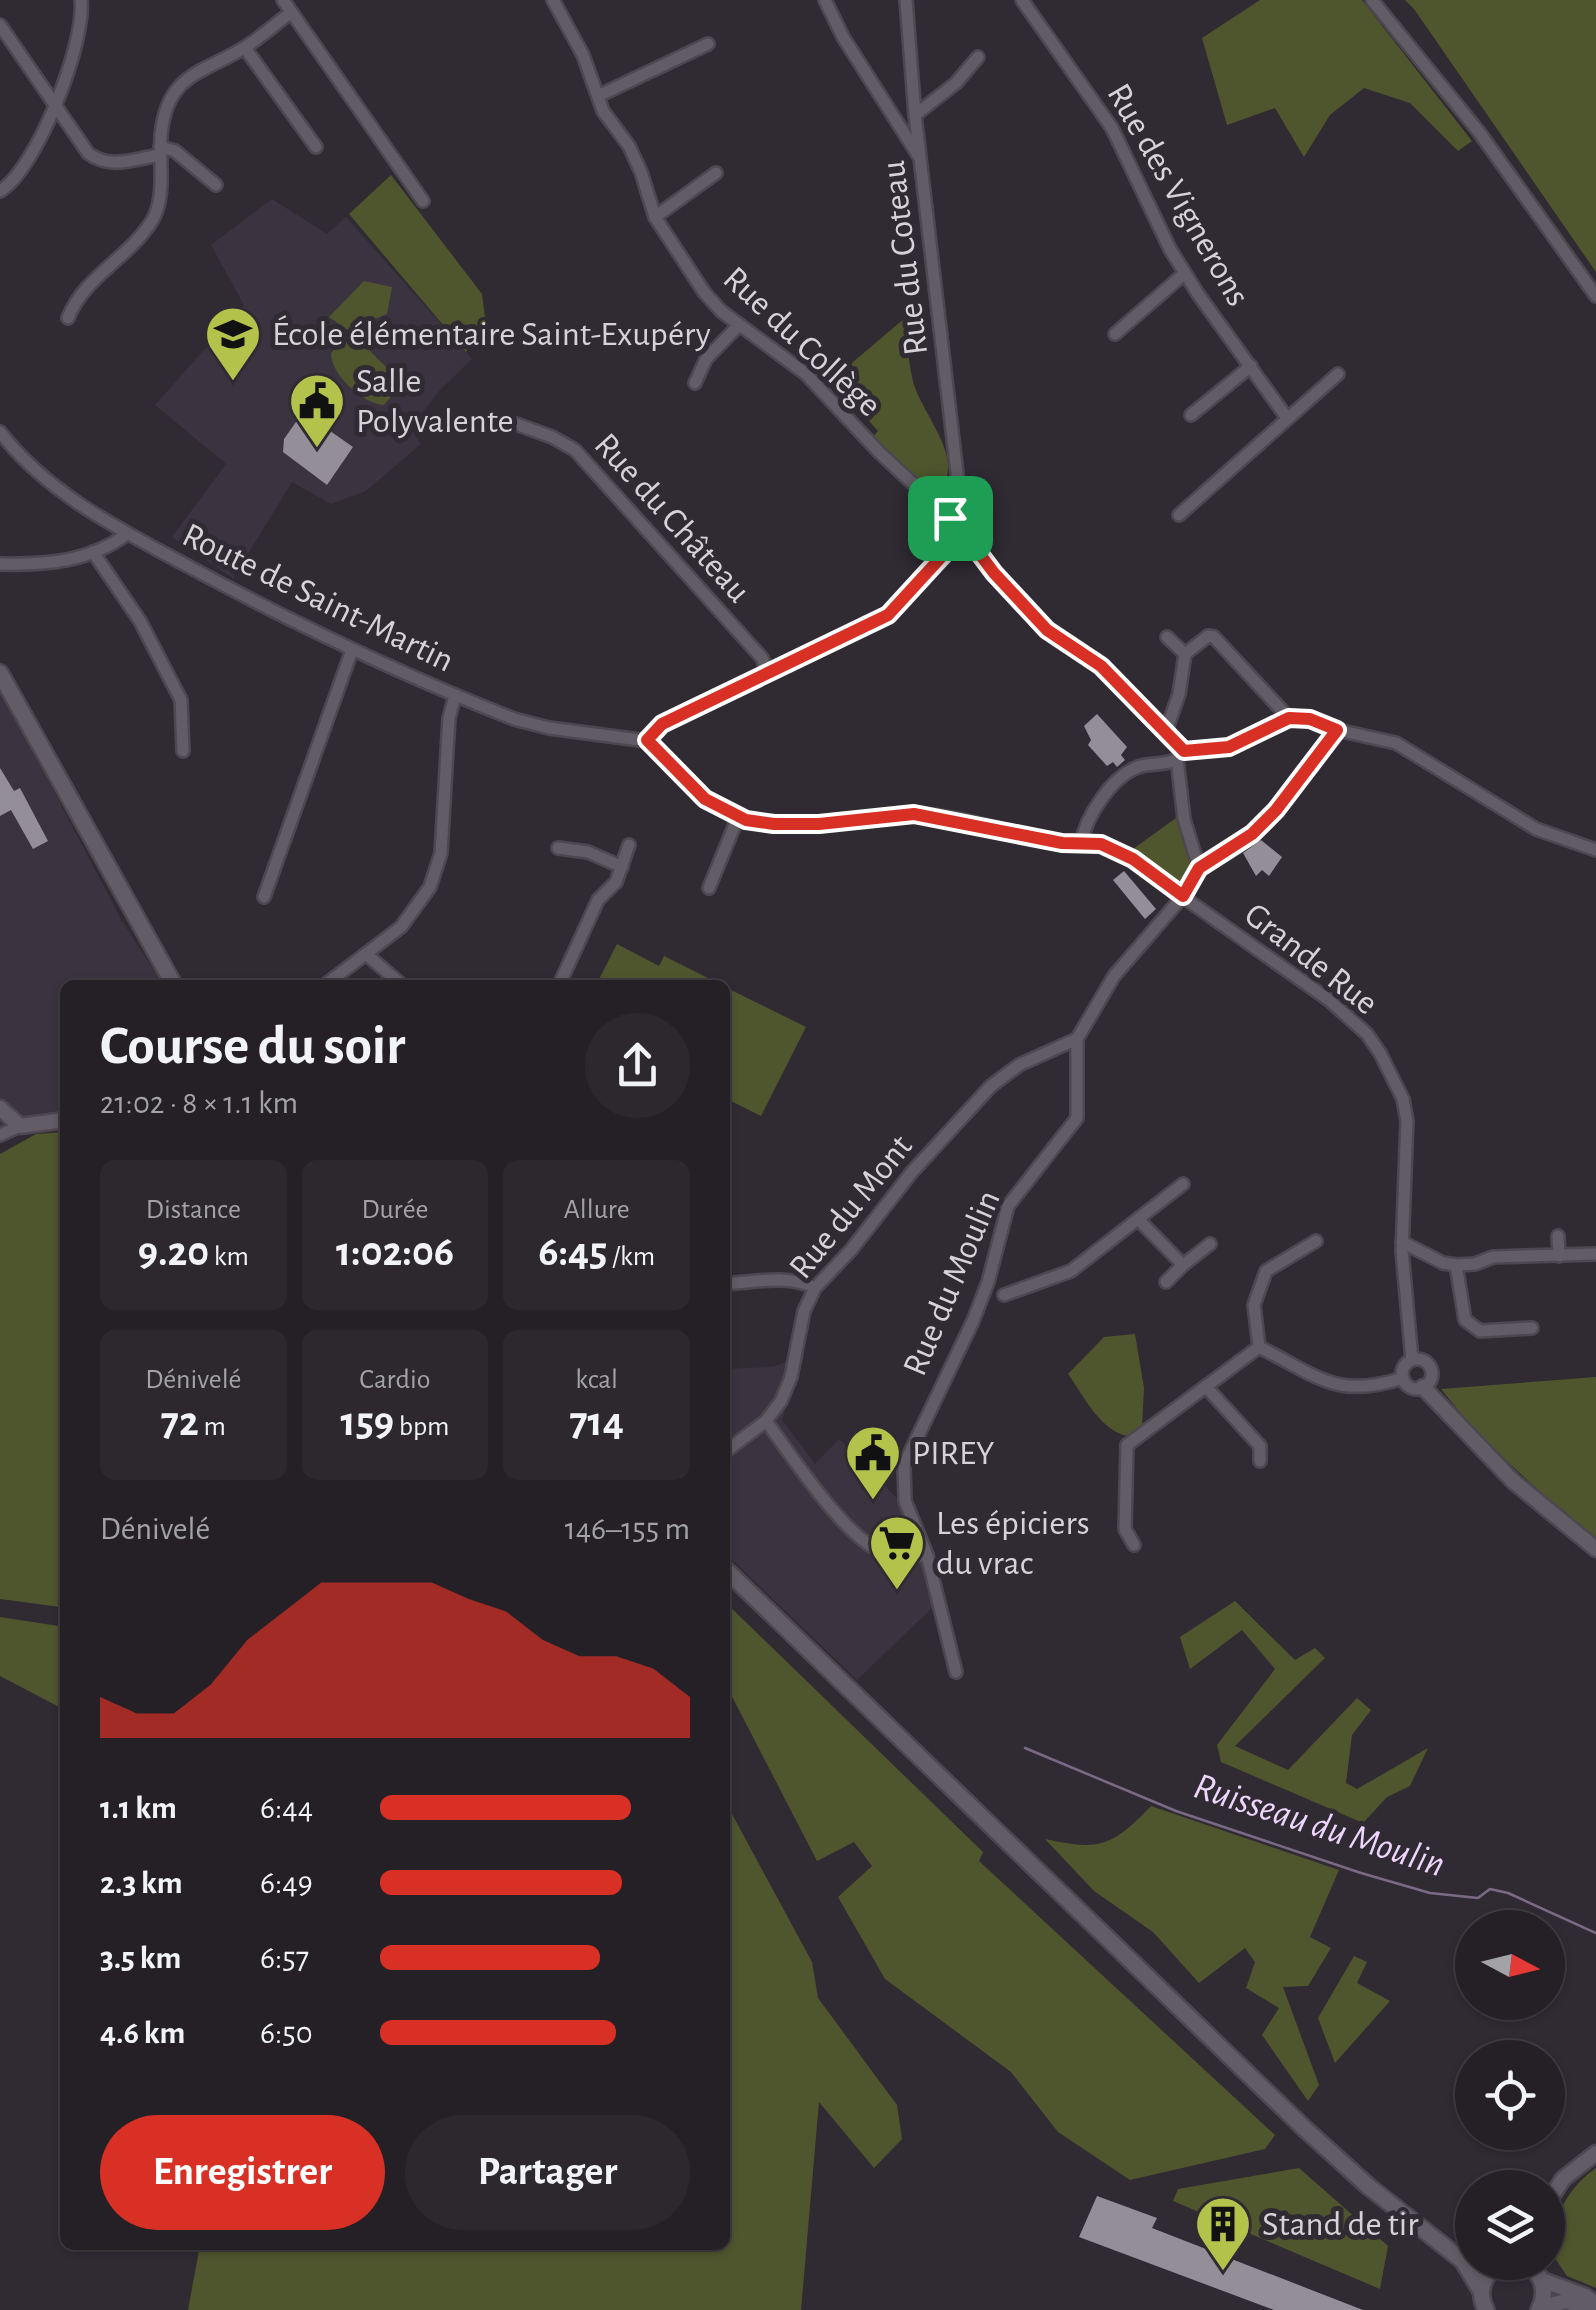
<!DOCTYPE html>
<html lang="fr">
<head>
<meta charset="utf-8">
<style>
	body { margin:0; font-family:"Alegreya Sans",sans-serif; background:#2c282e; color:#f1f3f6; height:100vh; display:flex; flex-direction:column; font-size:38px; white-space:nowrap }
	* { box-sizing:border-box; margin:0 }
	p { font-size:32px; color:#a3a3a7 }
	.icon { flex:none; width:55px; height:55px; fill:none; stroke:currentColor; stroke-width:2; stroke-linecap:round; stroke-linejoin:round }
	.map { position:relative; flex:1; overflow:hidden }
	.drawer { position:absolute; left:60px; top:980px; width:670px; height:1270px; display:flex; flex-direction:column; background:#242026; border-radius:15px; box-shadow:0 2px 8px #0004,0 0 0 2px #413e43 }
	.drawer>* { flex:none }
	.needle { width:65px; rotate:97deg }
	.tools { position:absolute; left:1455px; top:1910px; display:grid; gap:20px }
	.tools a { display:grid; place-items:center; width:110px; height:110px; border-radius:50%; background:#242026; box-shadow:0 2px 8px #0004,0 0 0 2px #413e43; font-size:50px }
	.pin { position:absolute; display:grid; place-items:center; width:85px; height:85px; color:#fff; margin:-42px; border-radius:20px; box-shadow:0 5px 15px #0006 }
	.round { display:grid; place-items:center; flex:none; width:105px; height:105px; border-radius:52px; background:#2c282e }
	.headline { display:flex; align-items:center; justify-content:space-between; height:170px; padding:0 40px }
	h1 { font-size:55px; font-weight:600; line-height:75px }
	.figures { display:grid; grid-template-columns:repeat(3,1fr); gap:15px; height:170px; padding:10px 40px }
	.figures div { display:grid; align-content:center; border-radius:15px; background:#2c282e; text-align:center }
	.figures b { font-size:42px; font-weight:600 }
	.figures small { font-size:28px; font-weight:400 }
	.figures p { font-size:28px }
	.chart { height:280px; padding:20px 40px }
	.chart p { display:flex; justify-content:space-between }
	.chart svg { width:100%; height:180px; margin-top:10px; fill:#d93025; opacity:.7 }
	.button { display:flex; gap:20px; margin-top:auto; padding:20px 40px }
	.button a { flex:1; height:115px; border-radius:60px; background:#d93025; color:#fff; font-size:40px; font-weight:600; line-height:115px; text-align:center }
	.button a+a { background:#2c282e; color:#f1f3f6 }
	ul { padding:0 40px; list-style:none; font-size:32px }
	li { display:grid; grid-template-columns:160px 120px 1fr; align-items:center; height:75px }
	li i { height:25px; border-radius:12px; background:#d93025 }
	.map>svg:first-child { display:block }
	.built { fill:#3b3340 }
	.green { fill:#4f552d }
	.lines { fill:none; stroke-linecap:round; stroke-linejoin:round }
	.stream { stroke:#7b6a85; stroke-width:2.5 }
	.building { fill:#948e98 }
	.minor-casing { stroke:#4d4850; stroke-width:16 }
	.tertiary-casing { stroke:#4d4850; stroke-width:19 }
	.secondary-casing { stroke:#4d4850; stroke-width:20 }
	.minor { stroke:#625c66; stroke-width:11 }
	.tertiary { stroke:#625c66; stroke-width:14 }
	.secondary { stroke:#625c66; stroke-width:15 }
	.route-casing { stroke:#fff; stroke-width:20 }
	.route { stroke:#d93025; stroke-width:12 }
	.labels { text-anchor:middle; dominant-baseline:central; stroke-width:10; stroke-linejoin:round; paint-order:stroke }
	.street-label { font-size:35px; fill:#d5d2d8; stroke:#302b33 }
	.poi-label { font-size:35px; fill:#d5d2d8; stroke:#302b33; text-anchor:start }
	.water-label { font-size:38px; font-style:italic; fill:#edd5fc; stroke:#302b33 }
</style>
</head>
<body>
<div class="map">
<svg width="1596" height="2310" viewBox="0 0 1596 2310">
	<rect width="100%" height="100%" fill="#302b33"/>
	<!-- built -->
	<g class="built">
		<path d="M 272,199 L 327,234 L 346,217 L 472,359 L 440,390 L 410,428 L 421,444 L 366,491 L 331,504 L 292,482 L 233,578 L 172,537 L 226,464 L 155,405 L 244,305 L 211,245 Z"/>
		<path d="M 0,689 L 122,921 L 164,985 L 65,985 L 65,1112 L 0,1128 Z"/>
		<path d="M 804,1356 L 782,1420 L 815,1464 L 839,1439 L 896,1497 L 913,1535 L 934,1606 L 857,1680 L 725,1553 L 725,1369 L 772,1367 Z"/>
	</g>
	<!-- green -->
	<g class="green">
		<path d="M 1260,0 L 1362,0 L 1472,141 L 1458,151 L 1410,103 L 1364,88 L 1330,115 L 1304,157 L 1275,108 L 1227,125 L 1202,38 Z"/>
		<path d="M 1405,0 L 1596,0 L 1596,272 L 1414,9 Z"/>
		<path d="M 391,175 L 482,294 L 486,325 L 466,352 L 349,214 Z"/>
		<path d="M 364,281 L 392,287 L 387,314 L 348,330 L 329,317 Z"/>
		<path d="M 905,318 C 907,339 908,361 913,381 C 920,413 975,469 932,494 L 872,438 L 878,431 L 837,385 L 850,374 L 846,368 Z"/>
		<path d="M 345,339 L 359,340 L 397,378 L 396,391 L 384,405 C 363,404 330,374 331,353 Z"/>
		<path d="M 1176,818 L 1193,860 L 1187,875 L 1177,883 L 1133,849 Z"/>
		<path d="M 617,944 L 659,966 L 664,956 L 722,985 L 596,985 Z"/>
		<path d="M 725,987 L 806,1027 L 761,1116 L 725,1098 Z"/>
		<path d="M 65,1132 L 65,1597 L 60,1607 L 0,1599 L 0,1154 L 36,1134 Z"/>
		<path d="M 1135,1334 L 1144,1388 L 1142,1427 L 1128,1436 C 1100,1431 1084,1396 1068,1374 L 1104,1337 Z"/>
		<path d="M 1596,1377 L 1596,1539 C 1541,1493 1485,1446 1441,1389 Z"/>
		<path d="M 1235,1601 L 1295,1660 L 1315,1648 L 1325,1658 L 1235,1746 L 1288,1770 L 1357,1698 L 1371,1710 L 1352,1735 L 1346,1783 L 1357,1789 L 1428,1748 L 1410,1786 L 1387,1797 L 1363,1823 L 1221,1762 L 1217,1745 L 1275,1669 L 1242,1630 L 1190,1669 L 1180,1637 Z"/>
		<path d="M 725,1602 L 983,1852 L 979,1861 L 1275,2135 L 1265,2149 L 1130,2180 L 1058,2132 L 1011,2072 L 885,1979 L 838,1897 L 872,1866 L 854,1842 L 817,1861 L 725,1683 Z"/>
		<path d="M 0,1617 L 65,1627 L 65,1710 L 0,1676 Z"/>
		<path d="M 725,1801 L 812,1962 L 818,1998 L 897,2105 L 902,2139 L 874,2168 L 819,2102 L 801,2310 L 188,2310 L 200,2245 L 725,2245 Z"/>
		<path d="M 1151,1806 L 1339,1870 L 1310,1937 L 1331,1948 L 1308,1986 L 1283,1987 L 1319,2085 L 1308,2101 L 1262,2035 L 1279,2008 L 1246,1988 L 1255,1962 L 1245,1948 L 1199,1983 L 1153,1932 L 1094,1891 L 1045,1839 C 1099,1851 1112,1847 1151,1806 Z"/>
		<path d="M 1354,1956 L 1367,1962 L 1357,1983 L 1390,2001 L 1335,2063 L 1318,2018 Z"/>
		<path d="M 1299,2168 L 1388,2246 L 1380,2289 L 1173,2201 L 1178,2189 Z"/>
		<path d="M 1596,2168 L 1596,2288 L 1567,2276 L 1548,2248 C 1555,2216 1568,2187 1596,2168 Z"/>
	</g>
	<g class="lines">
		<!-- stream -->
		<path class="stream" d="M 1025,1748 L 1176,1811 L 1361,1873 L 1430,1893 L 1478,1898 L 1490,1889 L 1508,1893 L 1596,1933"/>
	</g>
	<!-- building -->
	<g class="building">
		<path d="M 303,412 L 353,447 L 327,485 L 283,452 L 284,439 Z"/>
		<path d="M 1097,714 L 1127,747 L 1121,755 L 1125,760 L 1117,767 L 1113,762 L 1107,766 L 1088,745 L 1091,740 L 1084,726 Z"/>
		<path d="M 0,768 L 14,791 L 20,788 L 48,841 L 33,849 L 11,810 L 0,816 Z"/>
		<path d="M 1261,840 L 1282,857 L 1269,876 L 1262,870 L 1256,876 L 1243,853 Z"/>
		<path d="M 1124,871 L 1156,909 L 1145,919 L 1113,880 Z"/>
		<path d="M 1097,2196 L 1157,2218 L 1152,2228 L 1363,2310 L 1274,2310 L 1079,2237 Z"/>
	</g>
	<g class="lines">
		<!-- minor casing -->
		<g class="minor-casing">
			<g id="minor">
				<path d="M 283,0 L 423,201"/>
				<path d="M 553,0 L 583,55 L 603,111 L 629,146 L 641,172 L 655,217 L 704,292 L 721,311 L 806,374 L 879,452 L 950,518 L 994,573 L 1047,630 L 1101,666 L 1183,751 L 1177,759 L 1184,819 L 1199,868 L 1183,896 L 1114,976 L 1077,1039 L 1019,1065 L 991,1086 L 912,1172 L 851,1250 L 815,1288 L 804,1311 L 791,1377 L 781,1401 L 766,1421 L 725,1452"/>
				<path d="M 825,0 L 843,37 L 918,155"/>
				<path d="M 906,0 L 915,115 L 964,533"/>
				<path d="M 1022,0 L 1112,128 L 1170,249 L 1198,294 L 1287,418"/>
				<path d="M 1372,0 L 1479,132 L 1596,296"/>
				<path d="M 0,25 L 88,153 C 110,170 134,159 160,155"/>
				<path d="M 245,48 L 316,147"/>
				<path d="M 598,96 L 708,44"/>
				<path d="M 915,115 L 956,83 L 978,57"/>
				<path d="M 160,147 L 175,151 L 216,185"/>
				<path d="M 0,191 C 37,169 86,42 81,0"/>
				<path d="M 655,217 L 716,173"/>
				<path d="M 68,318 C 85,275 130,258 153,219 C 166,196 159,160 161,135 C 167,72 205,73 247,46 C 262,36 276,24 290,13"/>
				<path d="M 1115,334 L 1185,273"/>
				<path d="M 695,383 L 706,359 L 739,325"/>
				<path d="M 1191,415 L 1251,366"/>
				<path d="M 516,424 L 552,437 L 575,450 L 762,658 L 768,674"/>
				<path d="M 0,432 C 47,493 117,528 184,564 C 291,622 400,674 514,719 L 549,728 L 647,741"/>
				<path d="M 1179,515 L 1338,374"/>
				<path d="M 93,552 L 140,621 L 181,700 L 183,751"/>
				<path d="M 0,564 C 46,565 89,562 127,534"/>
				<path d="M 1167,637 L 1185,654"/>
				<path d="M 1185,654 L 1208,636 L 1214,637 L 1289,718"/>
				<path d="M 1166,731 L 1179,694 L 1185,654"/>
				<path d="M 647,741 C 675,769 702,804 740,818 C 796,838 858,814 915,814 C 963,815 1011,835 1058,842 C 1079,845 1098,843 1118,851 L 1329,1000 L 1367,1034 L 1380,1053 L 1403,1099 L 1407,1121 L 1402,1251 L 1412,1360"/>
				<path d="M 647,741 L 662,724 L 888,615 L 964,533"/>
				<path d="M 1183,751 L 1229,747 L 1289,718 L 1300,717 L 1328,728 L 1396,743 L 1536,829 L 1596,850"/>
				<path d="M 1081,843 C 1086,817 1111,777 1138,767 C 1151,762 1165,766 1177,759"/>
				<path d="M 558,848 L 588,852 L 622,867"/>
				<path d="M 1199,868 L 1253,834 L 1276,811 L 1337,730"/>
				<path d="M 709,888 L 738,817"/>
				<path d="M 264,897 L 352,650"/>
				<path d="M 367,955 L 402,985"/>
				<path d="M 325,985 L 401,927 L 430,887 L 441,853 L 449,718 L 455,696"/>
				<path d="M 559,985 L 598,900 L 616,882 L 629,845"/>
				<path d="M 0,1135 L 20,1126"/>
				<path d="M 1138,1219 L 1183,1265 L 1210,1244"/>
				<path d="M 1558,1236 L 1559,1256"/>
				<path d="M 1402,1242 L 1443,1263 L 1456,1265 L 1475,1264 L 1493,1257 L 1596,1254"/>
				<path d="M 1456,1265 L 1465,1320 L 1480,1331 L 1532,1328"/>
				<path d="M 1166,1282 L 1183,1265"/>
				<path d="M 725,1284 C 751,1282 791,1274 815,1288"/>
				<path d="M 1004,1295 L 1071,1271 L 1183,1184"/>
				<path d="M 1259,1347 L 1254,1305 L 1266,1271 L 1316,1241"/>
				<circle cx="1417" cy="1374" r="15"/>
				<path d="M 1207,1388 L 1260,1446 L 1260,1461"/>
				<path d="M 766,1421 C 791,1455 843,1535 880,1551 C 895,1557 912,1556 927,1555"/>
				<path d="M 1134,1545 L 1125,1529 L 1127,1445 L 1259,1347 C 1316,1375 1336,1400 1403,1378"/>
				<path d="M 956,1672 L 927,1555 L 905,1501 L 904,1465 L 973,1321 L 988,1282 L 1008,1206 L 1077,1118 L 1077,1039"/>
			</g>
		</g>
		<!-- tertiary casing -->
		<g class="tertiary-casing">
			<g id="tertiary">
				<path d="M 0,1108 L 20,1126 L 65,1120"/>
				<path d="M 1423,1387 L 1513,1481 L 1596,1549"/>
				<path d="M 1548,2202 L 1563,2179 L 1596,2153"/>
				<path d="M 1542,2280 L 1585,2296 L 1596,2304"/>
				<path d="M 1540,2308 L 1566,2301 L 1592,2310"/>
			</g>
		</g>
		<!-- secondary casing -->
		<g class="secondary-casing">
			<g id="secondary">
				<path d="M 0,673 L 174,985"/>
				<path d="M 725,1569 L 1304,2128 L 1368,2186 L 1463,2261 L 1481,2291"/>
				<path d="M 1521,2262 C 1542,2271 1549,2289 1539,2310"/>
				<path d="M 1486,2310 C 1476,2289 1484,2272 1504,2262"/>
			</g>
		</g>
		<!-- minor -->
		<use href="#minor" class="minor"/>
		<!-- tertiary -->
		<use href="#tertiary" class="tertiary"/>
		<!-- secondary -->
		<use href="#secondary" class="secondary"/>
	</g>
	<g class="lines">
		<!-- route casing -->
		<g class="route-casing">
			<path id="route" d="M 961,509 L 964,533 L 994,573 L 1047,630 L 1101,666 L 1184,751 L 1229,747 L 1289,718 L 1310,719 L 1337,730 L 1276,810 L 1252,834 L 1199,868 L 1183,896 L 1133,859 L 1101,844 L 1062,843 L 914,814 L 819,824 L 774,824 L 746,820 L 705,799 L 647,740 L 662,724 L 888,615 L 944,554 L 950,518 Z"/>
		</g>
		<!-- route -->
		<use href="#route" class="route"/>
	</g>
	<!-- icons -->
	<defs>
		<g id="school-pin" transform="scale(2.875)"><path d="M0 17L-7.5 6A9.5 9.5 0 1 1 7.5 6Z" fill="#b3c24b" stroke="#302b33"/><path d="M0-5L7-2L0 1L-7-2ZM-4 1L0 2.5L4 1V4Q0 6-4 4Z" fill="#111"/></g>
		<g id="civic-pin" transform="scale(2.875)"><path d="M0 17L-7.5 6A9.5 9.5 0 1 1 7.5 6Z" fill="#b3c24b" stroke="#302b33"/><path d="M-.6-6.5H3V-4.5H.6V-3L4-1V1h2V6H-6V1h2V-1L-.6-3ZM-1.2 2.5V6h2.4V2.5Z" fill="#111"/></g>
		<g id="supermarket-pin" transform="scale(2.875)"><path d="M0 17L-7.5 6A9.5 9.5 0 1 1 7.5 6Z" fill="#b3c24b" stroke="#302b33"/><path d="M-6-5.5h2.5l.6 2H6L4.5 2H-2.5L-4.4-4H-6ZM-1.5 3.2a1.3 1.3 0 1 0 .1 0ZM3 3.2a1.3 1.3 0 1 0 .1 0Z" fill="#111"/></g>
		<g id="building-pin" transform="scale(2.875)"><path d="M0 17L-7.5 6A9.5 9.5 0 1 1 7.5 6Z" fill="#b3c24b" stroke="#302b33"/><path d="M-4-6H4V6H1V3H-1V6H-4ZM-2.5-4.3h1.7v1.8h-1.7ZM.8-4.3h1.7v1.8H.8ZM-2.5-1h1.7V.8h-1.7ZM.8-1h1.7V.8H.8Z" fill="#111"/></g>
	</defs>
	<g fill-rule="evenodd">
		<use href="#school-pin" x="233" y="334"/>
		<use href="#civic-pin" x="317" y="401"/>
		<use href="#civic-pin" x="873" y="1453"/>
		<use href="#supermarket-pin" x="897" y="1543"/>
		<use href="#building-pin" x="1223" y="2224"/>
	</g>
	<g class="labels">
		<!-- street labels -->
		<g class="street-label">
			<text transform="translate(1178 195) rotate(60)">Rue des Vignerons</text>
			<text transform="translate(905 258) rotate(-97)">Rue du Coteau</text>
			<text transform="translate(802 342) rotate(43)">Rue du Collège</text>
			<text transform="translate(672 518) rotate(48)">Rue du Château</text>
			<text transform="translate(318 598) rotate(26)">Route de Saint-Martin</text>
			<text transform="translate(1311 959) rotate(38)">Grande Rue</text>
			<text transform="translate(851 1207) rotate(-51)">Rue du Mont</text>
			<text transform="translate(952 1283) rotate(-67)">Rue du Moulin</text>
		</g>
		<!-- poi labels -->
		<g class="poi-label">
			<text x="272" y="334">École élémentaire Saint-Exupéry</text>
			<text x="356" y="381">Salle<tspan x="356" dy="40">Polyvalente</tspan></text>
			<text x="912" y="1453">PIREY</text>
			<text x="936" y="1523">Les épiciers<tspan x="936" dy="40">du vrac</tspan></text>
			<text x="1262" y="2224">Stand de tir</text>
		</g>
		<!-- water labels -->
		<g class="water-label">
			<text transform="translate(1319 1826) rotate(18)">Ruisseau du Moulin</text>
		</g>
	</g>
</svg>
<div class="tools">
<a><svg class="needle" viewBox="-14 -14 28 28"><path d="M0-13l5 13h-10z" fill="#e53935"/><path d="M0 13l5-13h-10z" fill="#a3a3a7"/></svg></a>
<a><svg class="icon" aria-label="locate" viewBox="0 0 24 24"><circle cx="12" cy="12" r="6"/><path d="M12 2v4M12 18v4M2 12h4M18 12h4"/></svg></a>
<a><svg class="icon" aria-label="layers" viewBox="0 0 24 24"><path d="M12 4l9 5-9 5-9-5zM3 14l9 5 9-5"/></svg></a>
</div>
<div class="pin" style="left:950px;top:518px;background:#1e9e55"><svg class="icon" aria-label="arrive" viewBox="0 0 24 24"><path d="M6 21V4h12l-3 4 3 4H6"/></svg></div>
<section class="drawer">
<div class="headline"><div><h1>Course du soir</h1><p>21:02 · 8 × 1.1 km</p></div><a class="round"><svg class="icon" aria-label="share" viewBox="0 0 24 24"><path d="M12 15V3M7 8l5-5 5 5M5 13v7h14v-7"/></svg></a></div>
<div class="figures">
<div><p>Distance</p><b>9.20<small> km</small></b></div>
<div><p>Durée</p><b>1:02:06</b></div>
<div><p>Allure</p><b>6:45<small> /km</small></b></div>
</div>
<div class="figures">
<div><p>Dénivelé</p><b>72<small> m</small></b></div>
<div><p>Cardio</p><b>159<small> bpm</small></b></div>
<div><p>kcal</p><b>714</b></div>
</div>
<div class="chart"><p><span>Dénivelé</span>146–155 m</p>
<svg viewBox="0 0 160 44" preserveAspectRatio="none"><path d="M0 44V34L10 38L20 38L30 31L40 20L50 13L60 6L70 6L80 6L90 6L100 10L110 13L120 20L130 24L140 24L150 27L160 34V44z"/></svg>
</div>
<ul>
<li><b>1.1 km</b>6:44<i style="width:81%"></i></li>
<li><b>2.3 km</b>6:49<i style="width:78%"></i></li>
<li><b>3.5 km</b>6:57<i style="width:71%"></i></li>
<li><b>4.6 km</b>6:50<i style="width:76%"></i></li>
</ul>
<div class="button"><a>Enregistrer</a><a>Partager</a></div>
</section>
</div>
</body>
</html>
